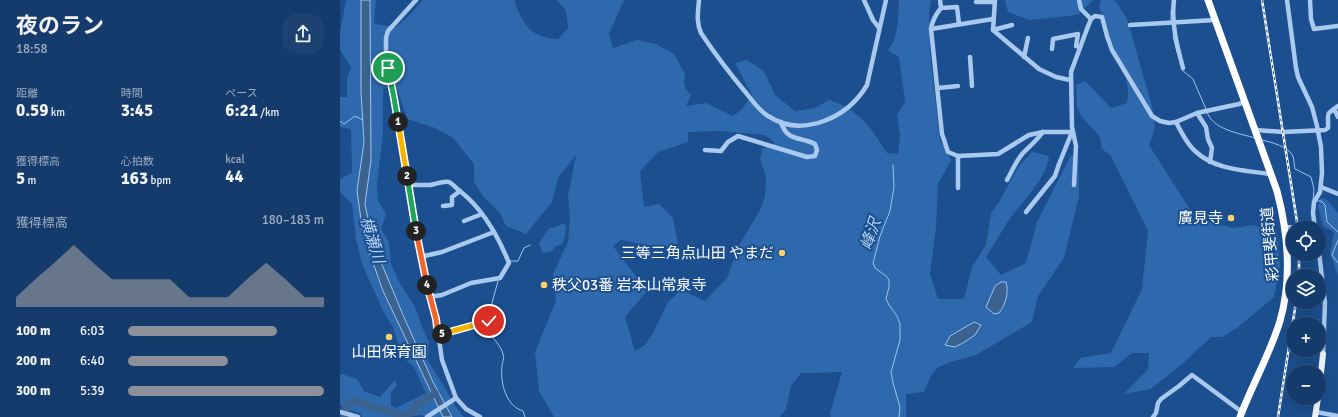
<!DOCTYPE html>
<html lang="ja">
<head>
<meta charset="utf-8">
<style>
	body { margin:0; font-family:Signika,"Noto Sans JP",sans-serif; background:#1d4271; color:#f1f3f6; height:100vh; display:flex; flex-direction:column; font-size:15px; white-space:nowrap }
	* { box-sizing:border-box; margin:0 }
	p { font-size:13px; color:#9dadc1 }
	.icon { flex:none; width:22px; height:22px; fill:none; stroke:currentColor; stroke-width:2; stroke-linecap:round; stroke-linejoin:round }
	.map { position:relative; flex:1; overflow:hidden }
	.side { display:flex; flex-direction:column; background:#143b6b; width:340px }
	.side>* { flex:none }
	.fabs { position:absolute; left:946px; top:221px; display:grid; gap:8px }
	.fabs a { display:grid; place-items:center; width:40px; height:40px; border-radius:50%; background:#143b6b; box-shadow:0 4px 16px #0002,0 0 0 1px #33557e; font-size:20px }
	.pin { position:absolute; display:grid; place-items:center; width:34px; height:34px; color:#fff; margin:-17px; border:2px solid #fff; border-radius:50%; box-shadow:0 1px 4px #0007 }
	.km { position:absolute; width:20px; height:20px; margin:-10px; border-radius:50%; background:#222; color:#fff; font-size:11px; line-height:20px; text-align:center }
	.round { display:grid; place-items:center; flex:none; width:42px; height:42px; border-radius:16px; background:#1d4271 }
	.headline { display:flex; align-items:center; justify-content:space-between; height:68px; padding:0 16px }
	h1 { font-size:22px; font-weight:700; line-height:30px }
	.stats { display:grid; grid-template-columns:repeat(3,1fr); gap:6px; height:68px; padding:4px 16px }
	.stats div { display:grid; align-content:center }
	.stats b { font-size:17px; font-weight:700 }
	.stats small { font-size:11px; font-weight:400 }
	.stats p { font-size:11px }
	.chart { height:112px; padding:8px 16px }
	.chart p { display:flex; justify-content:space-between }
	.chart svg { width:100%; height:72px; margin-top:4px; fill:#8c9099; opacity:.7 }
	ul { padding:0 16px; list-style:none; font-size:13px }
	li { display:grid; grid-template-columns:64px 48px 1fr; align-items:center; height:30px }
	li i { height:10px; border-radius:5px; background:#8c9099 }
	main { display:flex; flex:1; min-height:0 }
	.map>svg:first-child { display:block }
	.green { fill:#2e69ad; fill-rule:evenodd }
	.water { fill:#3c6290; stroke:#9cc4f0 }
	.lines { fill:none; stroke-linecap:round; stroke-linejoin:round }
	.stream { stroke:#9cc4f0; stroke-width:1 }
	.river { stroke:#3c6290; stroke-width:7 }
	.minor { stroke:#a9c9ee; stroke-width:4.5 }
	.major { stroke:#f0f6ff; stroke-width:6 }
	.highway { stroke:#fff; stroke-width:7 }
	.rail-casing { stroke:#fff; stroke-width:2.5 }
	.rail { stroke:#1b4f8f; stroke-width:1; stroke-dasharray:3; stroke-linecap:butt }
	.split-1-casing { stroke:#fff; stroke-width:8 }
	.split-2-casing { stroke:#fff; stroke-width:8 }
	.split-3-casing { stroke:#fff; stroke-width:8 }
	.split-4-casing { stroke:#fff; stroke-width:8 }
	.split-5-casing { stroke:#fff; stroke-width:8 }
	.split-6-casing { stroke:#fff; stroke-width:8 }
	.split-1 { stroke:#22a559; stroke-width:5 }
	.split-2 { stroke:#f5b400; stroke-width:5 }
	.split-3 { stroke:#22a559; stroke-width:5 }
	.split-4 { stroke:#f0652b; stroke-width:5 }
	.split-5 { stroke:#f0652b; stroke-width:5 }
	.split-6 { stroke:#f5b400; stroke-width:5 }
	.poi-dot { fill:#ffd166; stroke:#1b4f8f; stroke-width:1.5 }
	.labels { text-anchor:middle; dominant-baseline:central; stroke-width:4; stroke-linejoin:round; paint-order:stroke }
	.poi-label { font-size:15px; fill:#fff; stroke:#1b4f8f; text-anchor:end }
	.street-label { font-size:15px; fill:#fff; stroke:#1b4f8f }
	.water-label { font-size:16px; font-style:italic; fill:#b5d3f5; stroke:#1b4f8f }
</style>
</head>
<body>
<main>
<section class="side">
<div class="headline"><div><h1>夜のラン</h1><p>18:58</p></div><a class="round"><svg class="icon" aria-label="share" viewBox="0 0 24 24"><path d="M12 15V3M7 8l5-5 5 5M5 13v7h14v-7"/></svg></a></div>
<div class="stats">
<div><p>距離</p><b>0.59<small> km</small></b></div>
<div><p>時間</p><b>3:45</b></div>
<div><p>ペース</p><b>6:21<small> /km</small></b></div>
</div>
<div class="stats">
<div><p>獲得標高</p><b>5<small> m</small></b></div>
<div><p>心拍数</p><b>163<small> bpm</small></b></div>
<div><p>kcal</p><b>44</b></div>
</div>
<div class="chart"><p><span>獲得標高</span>180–183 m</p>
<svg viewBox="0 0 160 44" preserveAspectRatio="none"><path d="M0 44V38L10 27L20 17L30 6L40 17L50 27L60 27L70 27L80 27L90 38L100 38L110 38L120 27L130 17L140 27L150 38L160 38V44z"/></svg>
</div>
<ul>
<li><b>100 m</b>6:03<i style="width:76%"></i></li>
<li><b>200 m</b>6:40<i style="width:51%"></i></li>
<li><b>300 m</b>5:39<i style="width:100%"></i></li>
</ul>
</section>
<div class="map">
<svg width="998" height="417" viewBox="0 0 998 417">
	<rect width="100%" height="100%" fill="#1b4f8f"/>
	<!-- green -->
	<g class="green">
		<path d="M 6,0 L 36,0 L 34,24 L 56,27 L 69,16 L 83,0 L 174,0 C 183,24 190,38 218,39 L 228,28 L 226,11 L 217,0 L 284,0 L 269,34 L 273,48 L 297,40 L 316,44 L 334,54 L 345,74 L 344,83 L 346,89 L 351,95 L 346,106 L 366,103 L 393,116 L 402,109 L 412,95 L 395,63 L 407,60 L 424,71 L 435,95 L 455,111 L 475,108 L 489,100 C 519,109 531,128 547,153 L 558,154 L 560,136 L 557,115 L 565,102 L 559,57 L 548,50 C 559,38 558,16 559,0 L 591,0 L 589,14 L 590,53 L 600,140 L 611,160 L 598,184 L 596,227 L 590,274 L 598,299 L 624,299 L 632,267 L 646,245 L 651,213 L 659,202 L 678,167 L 692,152 L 709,156 C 706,180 683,200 669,220 C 661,232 654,245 646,257 L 661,275 L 686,263 L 697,222 L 730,157 L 738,150 L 739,196 L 724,258 L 698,296 L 692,322 L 636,355 L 611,362 L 598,367 L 591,376 L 584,392 L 566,394 L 566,417 L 491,417 L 490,413 L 502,372 L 461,373 L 451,386 L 446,409 L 440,417 L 214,417 L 199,391 L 195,352 L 216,301 L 213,274 L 228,242 L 230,218 L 228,196 L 236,155 L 218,178 L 212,202 L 186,234 L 166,226 L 160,213 L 143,196 L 134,182 L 134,164 L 113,138 L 95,128 L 67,119 L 56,85 L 43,89 L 43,133 L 37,184 L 38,200 L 46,214 L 41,229 L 49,242 L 51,264 L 59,282 L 75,307 L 83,329 L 89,342 L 88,362 C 102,379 109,400 124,417 L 86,417 L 81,415 L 68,417 L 22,417 L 20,413 L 3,408 L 0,404 L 0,375 L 2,374 L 17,379 L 24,391 L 40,397 L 55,380 L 57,386 L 51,392 L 51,405 L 56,408 L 86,393 L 74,367 L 65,359 L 60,351 L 53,327 L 44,313 L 22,264 L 16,239 L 12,204 L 0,192 L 0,179 L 12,173 L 11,129 L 0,127 L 0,97 L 7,97 L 7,78 L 11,67 L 0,50 L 0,33 ZM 381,131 L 425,135 L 435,143 L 422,149 L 420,159 L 426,176 L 425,197 L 419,212 L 399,245 L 387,278 L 365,301 L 341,290 L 328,302 L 314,331 L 305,345 L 295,351 L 285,317 L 307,291 L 273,246 L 281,240 L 318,248 L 338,244 L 333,218 L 319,204 L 304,207 L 300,171 L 318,152 L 348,142 L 348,132 ZM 634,322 L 640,325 L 635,335 L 605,345 L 610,336 Z"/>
		<path d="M 665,0 L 753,0 L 739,14 L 728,16 L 689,20 L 668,12 Z"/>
		<path d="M 761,0 L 773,0 L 777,3 L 787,19 L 812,106 L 815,128 L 809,145 L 851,211 L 858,219 L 893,228 L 913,225 L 934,231 L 938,235 L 940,266 L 934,297 L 897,328 L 882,337 L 871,337 L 842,364 L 811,389 L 784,394 L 808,369 L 809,353 L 792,353 L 774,367 L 733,368 L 740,358 L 771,353 L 802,289 L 808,231 L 771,156 L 762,149 L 760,137 L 741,116 L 737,107 L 736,85 L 745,81 L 771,108 L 787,103 C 792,79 777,57 769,35 C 765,25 765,16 759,8 Z"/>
		<path d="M 981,198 L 987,200 L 998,213 L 998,276 L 990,253 L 994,232 L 983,226 L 978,206 Z"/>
		<path d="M 223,223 L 226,226 L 225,237 L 222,244 L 214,247 L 213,251 L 202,253 L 199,243 L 209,228 L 216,227 Z"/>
	</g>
	<!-- water -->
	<g class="water">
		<path d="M 21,0 L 30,0 L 31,160 L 25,204 L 33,243 L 63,315 L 93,382 L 112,417 L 103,417 L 43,291 L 23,234 L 17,191 L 24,142 L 21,92 Z"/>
		<path d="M 661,282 L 666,282 C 669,292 666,304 659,313 L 654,314 L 646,307 L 655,286 Z"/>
		<path d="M 634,322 L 641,325 L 635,335 L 623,343 L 615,347 L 605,345 L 610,336 Z"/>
	</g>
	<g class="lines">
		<!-- stream -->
		<g class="stream">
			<path d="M 831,10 L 831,21"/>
			<path d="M 833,36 L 837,52"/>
			<path d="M 842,70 L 853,79 L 866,109"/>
			<path d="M 867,112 C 873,130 899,133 915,138"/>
			<path d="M 0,121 L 4,124 L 15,116 L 23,120"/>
			<path d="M 922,140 C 931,142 949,147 953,156 C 954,159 954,165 955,169 L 971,177 L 974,189 L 973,200"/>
			<path d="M 553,165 L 554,187 L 550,211 L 540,236 L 533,263 L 535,268 L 546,276 L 549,280 L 549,287 L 546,299 L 549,305 L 557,316 L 560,324 L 560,340 L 551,372 L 553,383 L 560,407 L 559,417"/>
			<path d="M 976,201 L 981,201 L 985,205 L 987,222 L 998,232"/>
			<path d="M 998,240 L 992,255 L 998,263"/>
			<path d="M 169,261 L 178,261 L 184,248 L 190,245"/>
			<path d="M 151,321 L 152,303 L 158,281"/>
			<path d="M 151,324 L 150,333 C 154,340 161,346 163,354 C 165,359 162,362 162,366 C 160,383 166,406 183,411 L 185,417"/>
		</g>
		<!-- river -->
		<path class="river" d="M 4,417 L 7,405 L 16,400 L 34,408 L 45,410 L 62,416 L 74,412 L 75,406 L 95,393"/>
		<!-- minor -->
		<g class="minor">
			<path d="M 76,0 L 48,31 L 46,38 L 46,60 L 63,147 L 80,257 L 89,297 L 96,319 L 102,360 L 116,398 L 126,409 L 140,417"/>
			<path d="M 359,0 C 358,12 356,22 361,33 C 375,54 391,75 407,94 C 413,102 420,111 428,116 C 445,127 465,128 484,121 C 503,114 517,102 527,85 L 546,0"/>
			<path d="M 524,0 L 533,20 L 539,28"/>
			<path d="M 600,0 L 601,8 C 596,14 592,21 591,29 L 602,134 L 608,152 L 618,156 L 658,154 L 689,135 L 703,132 L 732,132"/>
			<path d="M 655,0 L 653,30 L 699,69 L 716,77 L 730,80"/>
			<path d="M 739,0 L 741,9 L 751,19"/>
			<path d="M 834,0 C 831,23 837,46 843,68"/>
			<path d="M 947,0 L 956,68 L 958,77 L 972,107 L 977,126 L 981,147 L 982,173 L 980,192 L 974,202 L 973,213 L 975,228"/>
			<path d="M 970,0 L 971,19 L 974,29 L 998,26"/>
			<path d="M 636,2 L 654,2"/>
			<path d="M 601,8 L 617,7 L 619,24"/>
			<path d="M 790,25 L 875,20"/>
			<path d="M 591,29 L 653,19"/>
			<path d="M 653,30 L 672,25"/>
			<path d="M 712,49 L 713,39 L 738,34 L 736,46 L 740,47"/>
			<path d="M 630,57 L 632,86"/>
			<path d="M 684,57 L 688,38"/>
			<path d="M 598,88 L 618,86"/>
			<path d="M 994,109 L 998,117"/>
			<path d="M 857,113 L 866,127 L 868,139 L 872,148 L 870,162"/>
			<path d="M 836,122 C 841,132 847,144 855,151 C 875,170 903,170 929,174 L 931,173"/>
			<path d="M 916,130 L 943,132 L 985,130 L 988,128 C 989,112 984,116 998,106"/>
			<path d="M 365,150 L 381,151 L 388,142 L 398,136 L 467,157 L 475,156 L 477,150 L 475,144 C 459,136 447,142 441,122"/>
			<path d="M 618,156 L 618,188"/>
			<path d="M 667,180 C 672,171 676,161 683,153 C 690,146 697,140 703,132"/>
			<path d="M 69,185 C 76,185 83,185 90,185 C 96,184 103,181 109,182 C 113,184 117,189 121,192 C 144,210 158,236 169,263 L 160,278 L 131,283 L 102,295 L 89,297"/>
			<path d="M 734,185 L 736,146 L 732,127 L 731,72 L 747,29 L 751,19 L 755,16 L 762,17 L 767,36 L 772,50 L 812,116 L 820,121 L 829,123 L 836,122 L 857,113 L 899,104 L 905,102"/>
			<path d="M 981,187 L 998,194"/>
			<path d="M 103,206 L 112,205 L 112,197 L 120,191"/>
			<path d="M 686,212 L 715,176 L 719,164 L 732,132"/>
			<path d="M 124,221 L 142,214"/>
			<path d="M 945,227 L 961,228"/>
			<path d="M 979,252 L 985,303 L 983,354"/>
			<path d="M 80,257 L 102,252 L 154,232"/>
			<path d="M 99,335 L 149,321 L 152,322"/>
			<path d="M 0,412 L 18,417"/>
			<path d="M 976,412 L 998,416"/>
			<path d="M 87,417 L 116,398"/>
			<path d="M 813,417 L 816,413 L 818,403 L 821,399 L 839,386 L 852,375 L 902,412"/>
		</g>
		<!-- major -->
		<g class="major">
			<path d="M 979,392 L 983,354"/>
			<path d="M 975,417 L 978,398"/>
		</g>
		<!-- highway -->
		<path class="highway" d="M 868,0 L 937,191 C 948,233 952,279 940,321 C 930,354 912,385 900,417"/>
		<!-- rail casing -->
		<g class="rail-casing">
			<g id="rail">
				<path d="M 922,0 L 958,228"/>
				<path d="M 959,276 L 959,254"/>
				<path d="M 938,417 L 956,302"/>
			</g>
		</g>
		<!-- rail -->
		<use href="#rail" class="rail"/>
	</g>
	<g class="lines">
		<!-- split-1 casing -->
		<g class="split-1-casing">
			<path id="split-1" d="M 48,68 L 54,98 L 58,122"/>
		</g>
		<!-- split-2 casing -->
		<g class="split-2-casing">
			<path id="split-2" d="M 58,122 L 67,176"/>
		</g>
		<!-- split-3 casing -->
		<g class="split-3-casing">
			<path id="split-3" d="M 67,176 L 76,231"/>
		</g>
		<!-- split-4 casing -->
		<g class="split-4-casing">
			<path id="split-4" d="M 76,231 L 87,285"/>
		</g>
		<!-- split-5 casing -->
		<g class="split-5-casing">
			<path id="split-5" d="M 87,285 L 96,319 L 98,335 L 102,334"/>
		</g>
		<!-- split-6 casing -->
		<g class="split-6-casing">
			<path id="split-6" d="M 102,334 L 149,321"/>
		</g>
		<!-- split-1 -->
		<use href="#split-1" class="split-1"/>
		<!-- split-2 -->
		<use href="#split-2" class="split-2"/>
		<!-- split-3 -->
		<use href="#split-3" class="split-3"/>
		<!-- split-4 -->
		<use href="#split-4" class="split-4"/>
		<!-- split-5 -->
		<use href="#split-5" class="split-5"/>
		<!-- split-6 -->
		<use href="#split-6" class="split-6"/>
	</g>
	<!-- markers -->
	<g class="poi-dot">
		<circle cx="891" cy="218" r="4"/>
		<circle cx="442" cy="253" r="4"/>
		<circle cx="204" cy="285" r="4"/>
		<circle cx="49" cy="337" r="4"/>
	</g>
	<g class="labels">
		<!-- poi labels -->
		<g class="poi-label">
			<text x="883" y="218">廣見寺</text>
			<text x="434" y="253">三等三角点山田 やまだ</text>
			<text x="212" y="285" text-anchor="start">秩父03番 岩本山常泉寺</text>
			<text x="49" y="352" text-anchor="middle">山田保育園</text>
		</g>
		<!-- street labels -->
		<g class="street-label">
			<text transform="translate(930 244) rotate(-95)">彩甲斐街道</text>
		</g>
		<!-- water labels -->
		<g class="water-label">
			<text transform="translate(531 234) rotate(-71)">峰沢</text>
			<text transform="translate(32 240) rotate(73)">横瀬川</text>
		</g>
	</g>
</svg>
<div class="fabs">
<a><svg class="icon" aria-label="locate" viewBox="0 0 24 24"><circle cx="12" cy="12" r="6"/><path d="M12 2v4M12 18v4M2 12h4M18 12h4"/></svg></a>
<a><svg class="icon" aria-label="layers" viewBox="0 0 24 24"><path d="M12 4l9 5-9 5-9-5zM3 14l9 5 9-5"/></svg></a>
<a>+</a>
<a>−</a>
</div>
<div class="pin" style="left:48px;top:68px;background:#1e9e55"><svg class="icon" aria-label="arrive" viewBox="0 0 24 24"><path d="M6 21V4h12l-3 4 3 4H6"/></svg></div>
<div class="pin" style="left:149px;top:321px;background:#d93025"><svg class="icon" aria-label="check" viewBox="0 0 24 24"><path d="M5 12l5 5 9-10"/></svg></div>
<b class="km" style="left:58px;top:122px">1</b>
<b class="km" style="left:67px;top:176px">2</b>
<b class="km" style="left:76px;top:231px">3</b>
<b class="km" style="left:87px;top:285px">4</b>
<b class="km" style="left:102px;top:334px">5</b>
</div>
</main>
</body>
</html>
